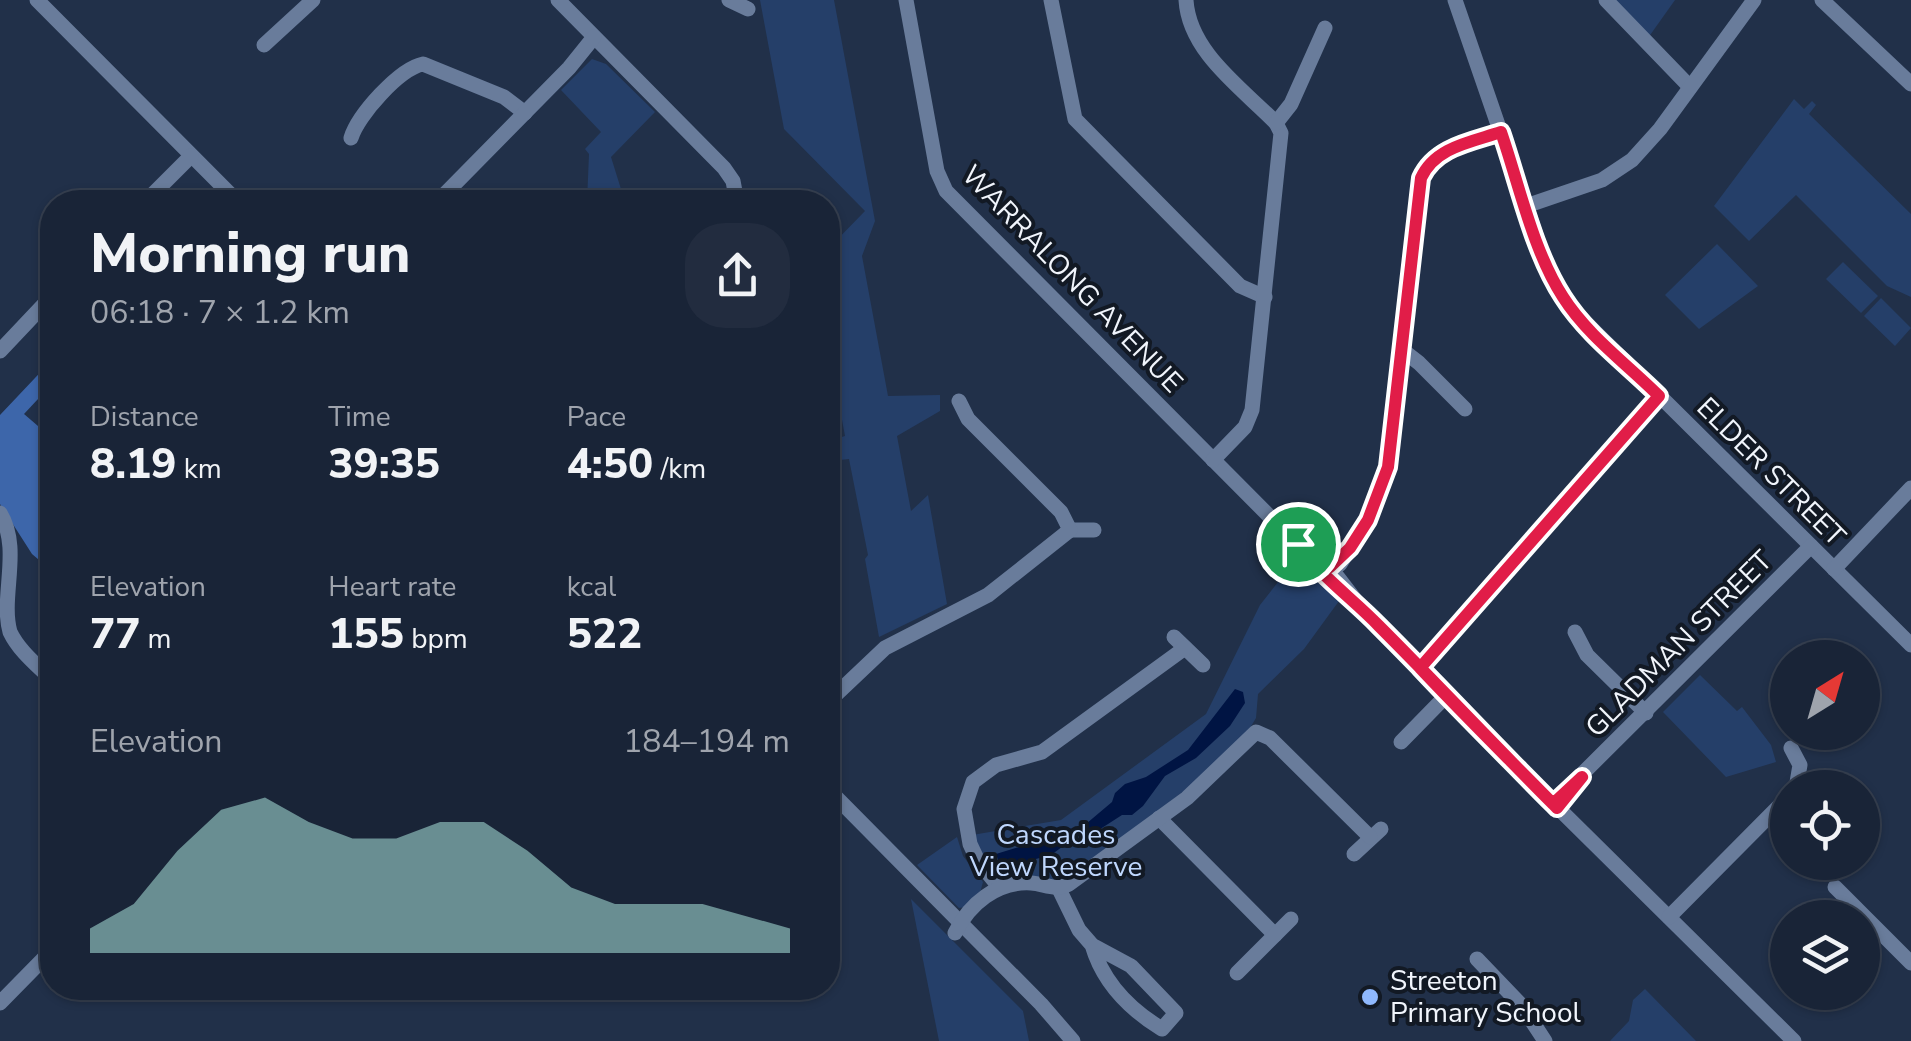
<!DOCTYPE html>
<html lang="en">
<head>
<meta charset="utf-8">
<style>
	body { margin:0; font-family:"Nunito Sans",sans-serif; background:#222c3f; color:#f1f3f6; height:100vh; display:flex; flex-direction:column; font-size:38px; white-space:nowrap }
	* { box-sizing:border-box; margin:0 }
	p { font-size:32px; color:#9fa4ad }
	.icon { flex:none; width:55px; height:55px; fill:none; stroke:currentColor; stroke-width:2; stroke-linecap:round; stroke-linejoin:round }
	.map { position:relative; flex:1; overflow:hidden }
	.details { position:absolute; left:40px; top:190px; width:800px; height:810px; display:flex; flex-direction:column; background:#192437; border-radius:40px; box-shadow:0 2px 8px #0004,0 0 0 2px #374152 }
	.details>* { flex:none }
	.needle { width:65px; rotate:37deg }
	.buttons { position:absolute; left:1770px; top:640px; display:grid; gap:20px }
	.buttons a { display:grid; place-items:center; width:110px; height:110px; border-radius:50%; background:#192437; box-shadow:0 2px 8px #0004,0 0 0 2px #374152; font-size:50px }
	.pin { position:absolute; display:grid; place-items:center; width:85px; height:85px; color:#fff; margin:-42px; border:5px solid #fff; border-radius:50%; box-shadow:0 2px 10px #0007 }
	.round { display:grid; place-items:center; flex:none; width:105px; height:105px; border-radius:40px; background:#222c3f }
	.summary { display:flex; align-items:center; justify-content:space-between; height:170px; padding:0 50px }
	h1 { font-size:55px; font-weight:800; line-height:75px }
	.metrics { display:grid; grid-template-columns:repeat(3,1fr); gap:15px; height:170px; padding:10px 50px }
	.metrics div { display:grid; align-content:center }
	.metrics b { font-size:42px; font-weight:800 }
	.metrics small { font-size:28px; font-weight:400 }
	.metrics p { font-size:28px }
	.chart { height:280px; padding:20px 50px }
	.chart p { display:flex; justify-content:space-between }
	.chart svg { width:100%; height:180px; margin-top:10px; fill:#8bbbb9; opacity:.7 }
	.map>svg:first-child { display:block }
	.green { fill:#253f69 }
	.forest { fill:#3d66aa }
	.water { fill:#001443 }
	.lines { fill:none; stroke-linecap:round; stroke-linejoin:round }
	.minor { stroke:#697c9b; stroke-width:15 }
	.route-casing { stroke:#fff; stroke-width:20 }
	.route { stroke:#e11d48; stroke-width:12 }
	.poi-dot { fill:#8fb8fd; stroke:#121924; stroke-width:4 }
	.labels { text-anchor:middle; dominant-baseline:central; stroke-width:8; stroke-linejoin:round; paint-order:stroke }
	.street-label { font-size:28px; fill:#f1f5fc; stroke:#121924 }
	.park-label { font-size:28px; fill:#bfd7fd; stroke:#121924 }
	.poi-label { font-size:28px; fill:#f1f5fc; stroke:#121924; text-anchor:start }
</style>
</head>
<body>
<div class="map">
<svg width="1911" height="1041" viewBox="0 0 1911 1041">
	<rect width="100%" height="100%" fill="#213049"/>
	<!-- green -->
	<g class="green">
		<path d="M 760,0 L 834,0 L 875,221 L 862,256 L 888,396 L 940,395 L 940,411 L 897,436 L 911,511 L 928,495 L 947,604 L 879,637 L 865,559 L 868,555 L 849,459 L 840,460 L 835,439 L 845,436 L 838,398 L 828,394 L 835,383 L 828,343 L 828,249 L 865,211 L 784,129 Z"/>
		<path d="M 1613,0 L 1675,0 L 1648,38 Z"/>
		<path d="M 592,59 L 606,64 L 655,112 L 611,157 L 625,202 L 587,202 L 589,154 L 585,149 L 601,132 L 561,90 Z"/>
		<path d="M 1794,99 L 1804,109 L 1812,101 L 1816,105 L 1809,114 L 1911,214 L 1911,297 L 1887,286 L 1796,195 L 1749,241 L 1714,206 Z"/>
		<path d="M 1717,244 L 1758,286 L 1699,329 L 1665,295 Z"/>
		<path d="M 1843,262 L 1878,296 L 1861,313 L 1826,279 Z"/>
		<path d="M 1881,298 L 1911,328 L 1895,346 L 1864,316 Z"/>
		<path d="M 1296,559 L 1339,601 L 1304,649 L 1258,694 L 1256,718 L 1250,728 L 1196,782 L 1065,881 L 1003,878 L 989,866 L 972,835 L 1061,820 L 1206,714 L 1260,605 Z"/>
		<path d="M 1700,675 L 1737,711 L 1742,707 L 1771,745 L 1776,762 L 1726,777 L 1663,712 Z"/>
		<path d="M 957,837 L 963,856 L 983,882 L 980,893 L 966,907 L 959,908 L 917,865 Z"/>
		<path d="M 911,899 L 1023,1011 L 1029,1041 L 939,1041 Z"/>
		<path d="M 1645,989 L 1696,1041 L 1610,1041 L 1629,1021 L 1633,1000 Z"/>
	</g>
	<!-- forest -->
	<path class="forest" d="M 52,360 L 52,384 L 24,414 L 52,438 L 52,571 L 32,554 L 0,504 L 0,415 Z"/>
	<!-- water -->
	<path class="water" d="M 1235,689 L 1243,692 L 1245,703 L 1230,726 L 1196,758 L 1165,776 L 1143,806 L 1132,815 L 1122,815 L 1094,833 L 1077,836 L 1051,855 L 1005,867 L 1000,865 L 996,854 L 1039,841 L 1059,828 L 1080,829 L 1112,802 L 1115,793 L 1125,784 L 1146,777 L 1188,750 Z"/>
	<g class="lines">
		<!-- minor -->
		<g class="minor">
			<path d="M 37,0 L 238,202"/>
			<path d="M 558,0 L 724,168 L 733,181 L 737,202"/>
			<path d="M 729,0 L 748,9"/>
			<path d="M 906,0 L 937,171 L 946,191 L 1297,544 L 1330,567 L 1360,606 L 1466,717 L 1794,1041"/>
			<path d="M 1051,0 L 1075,119 L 1240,286 L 1265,297"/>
			<path d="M 1186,0 C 1189,52 1242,88 1276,123 L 1281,133 L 1252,410 L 1245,427 L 1213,460"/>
			<path d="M 1455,0 L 1546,264 L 1567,304 L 1911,645"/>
			<path d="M 1606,0 L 1690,87"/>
			<path d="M 1822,0 L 1911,84"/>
			<path d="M 264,45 L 313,0"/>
			<path d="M 1276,123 L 1291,104 L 1325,28"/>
			<path d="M 351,138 C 358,115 399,69 423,64 L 504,97 L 525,113"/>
			<path d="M 145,202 L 191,156"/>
			<path d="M 437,202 L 569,68 L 594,37"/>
			<path d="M 1526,206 L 1602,180 L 1632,160 L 1660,129 L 1754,0"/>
			<path d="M 1401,349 L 1419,363 L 1465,409"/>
			<path d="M 0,351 L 52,296"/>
			<path d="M 0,513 C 22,549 0,596 10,632 C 19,651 37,665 52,680"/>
			<path d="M 1070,530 L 1094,530"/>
			<path d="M 1834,569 L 1911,488"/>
			<path d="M 1328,573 L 1340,564 L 1368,520 L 1388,467 L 1421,178 C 1435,147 1471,142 1501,132"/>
			<path d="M 1575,632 L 1587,655 L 1646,713"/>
			<path d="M 1174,637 L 1203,665"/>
			<path d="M 1420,668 L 1659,396"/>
			<path d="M 828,702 L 885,648 L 988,595 L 1070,530 L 1061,512 L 968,419 L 959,401"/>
			<path d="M 1401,742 L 1446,696"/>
			<path d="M 1791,748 L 1800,765 L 1796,788"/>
			<path d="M 828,789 L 1041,1004 L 1073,1041"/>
			<path d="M 1553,803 L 1811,546"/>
			<path d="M 1159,818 L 1275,935"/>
			<path d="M 1354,854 L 1381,829"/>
			<path d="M 1835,887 L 1911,963"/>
			<path d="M 1000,888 L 978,861 L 970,844 L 964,809 L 973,782 L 996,765 L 1042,752 L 1185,648"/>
			<path d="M 1059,889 L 1079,930 L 1092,945 L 1131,966 L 1176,1013 L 1162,1029 C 1129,1009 1103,983 1092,945"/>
			<path d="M 1669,917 L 1788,797"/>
			<path d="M 955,933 C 969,904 997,881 1031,883 C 1045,884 1055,891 1069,884 L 1187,798 L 1256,732 L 1270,738 L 1370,837"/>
			<path d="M 1477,959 L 1522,1006 L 1545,1041"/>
			<path d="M 1237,973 L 1291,919"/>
			<path d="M 0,1003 L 52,950"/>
		</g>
	</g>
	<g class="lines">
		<!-- route casing -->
		<g class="route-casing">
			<path id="route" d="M 1298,544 C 1320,576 1352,598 1379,626 C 1438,685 1494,745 1553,804 L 1582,777 L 1557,808 C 1511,761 1465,716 1420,668 L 1659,396 C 1628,365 1587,335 1563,297 C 1533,251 1519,184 1501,132 C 1471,142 1435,147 1421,178 L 1388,467 L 1368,520 L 1350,548 L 1330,567 L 1298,544"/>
		</g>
		<!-- route -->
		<use href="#route" class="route"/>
	</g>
	<!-- markers -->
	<circle class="poi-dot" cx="1370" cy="997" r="10"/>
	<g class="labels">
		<!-- street labels -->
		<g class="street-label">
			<text transform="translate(1072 279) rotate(46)">WARRALONG AVENUE</text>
			<text transform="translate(1771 472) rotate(45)">ELDER STREET</text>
			<text transform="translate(1679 644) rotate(-45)">GLADMAN STREET</text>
		</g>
		<!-- park labels -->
		<g class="park-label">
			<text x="1056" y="835">Cascades<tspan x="1056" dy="32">View Reserve</tspan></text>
		</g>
		<!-- poi labels -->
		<g class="poi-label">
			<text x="1390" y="981">Streeton<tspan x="1390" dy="32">Primary School</tspan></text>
		</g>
	</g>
</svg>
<div class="buttons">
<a><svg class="needle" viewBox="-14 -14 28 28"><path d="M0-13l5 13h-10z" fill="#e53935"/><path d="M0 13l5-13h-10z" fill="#9fa4ad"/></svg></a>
<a><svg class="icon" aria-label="locate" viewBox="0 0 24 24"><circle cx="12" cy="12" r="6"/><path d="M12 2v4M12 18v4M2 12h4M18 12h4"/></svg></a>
<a><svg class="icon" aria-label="layers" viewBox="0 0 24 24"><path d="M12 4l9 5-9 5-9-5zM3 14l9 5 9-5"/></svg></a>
</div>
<div class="pin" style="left:1298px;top:544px;background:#1e9e55"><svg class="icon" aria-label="arrive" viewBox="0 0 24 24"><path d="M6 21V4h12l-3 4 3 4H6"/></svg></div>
<section class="details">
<div class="summary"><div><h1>Morning run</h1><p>06:18 · 7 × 1.2 km</p></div><a class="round"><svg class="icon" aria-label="share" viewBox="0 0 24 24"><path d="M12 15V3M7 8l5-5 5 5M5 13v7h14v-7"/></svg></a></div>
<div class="metrics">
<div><p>Distance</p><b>8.19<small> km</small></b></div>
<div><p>Time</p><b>39:35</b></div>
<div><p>Pace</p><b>4:50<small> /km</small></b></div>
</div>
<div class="metrics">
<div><p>Elevation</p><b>77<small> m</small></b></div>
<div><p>Heart rate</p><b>155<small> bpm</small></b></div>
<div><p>kcal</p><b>522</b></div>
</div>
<div class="chart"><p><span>Elevation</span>184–194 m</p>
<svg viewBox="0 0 160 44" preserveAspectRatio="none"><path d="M0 44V38L10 32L20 19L30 9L40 6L50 12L60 16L70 16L80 12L90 12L100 19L110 28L120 32L130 32L140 32L150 35L160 38V44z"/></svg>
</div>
</section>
</div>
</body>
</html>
